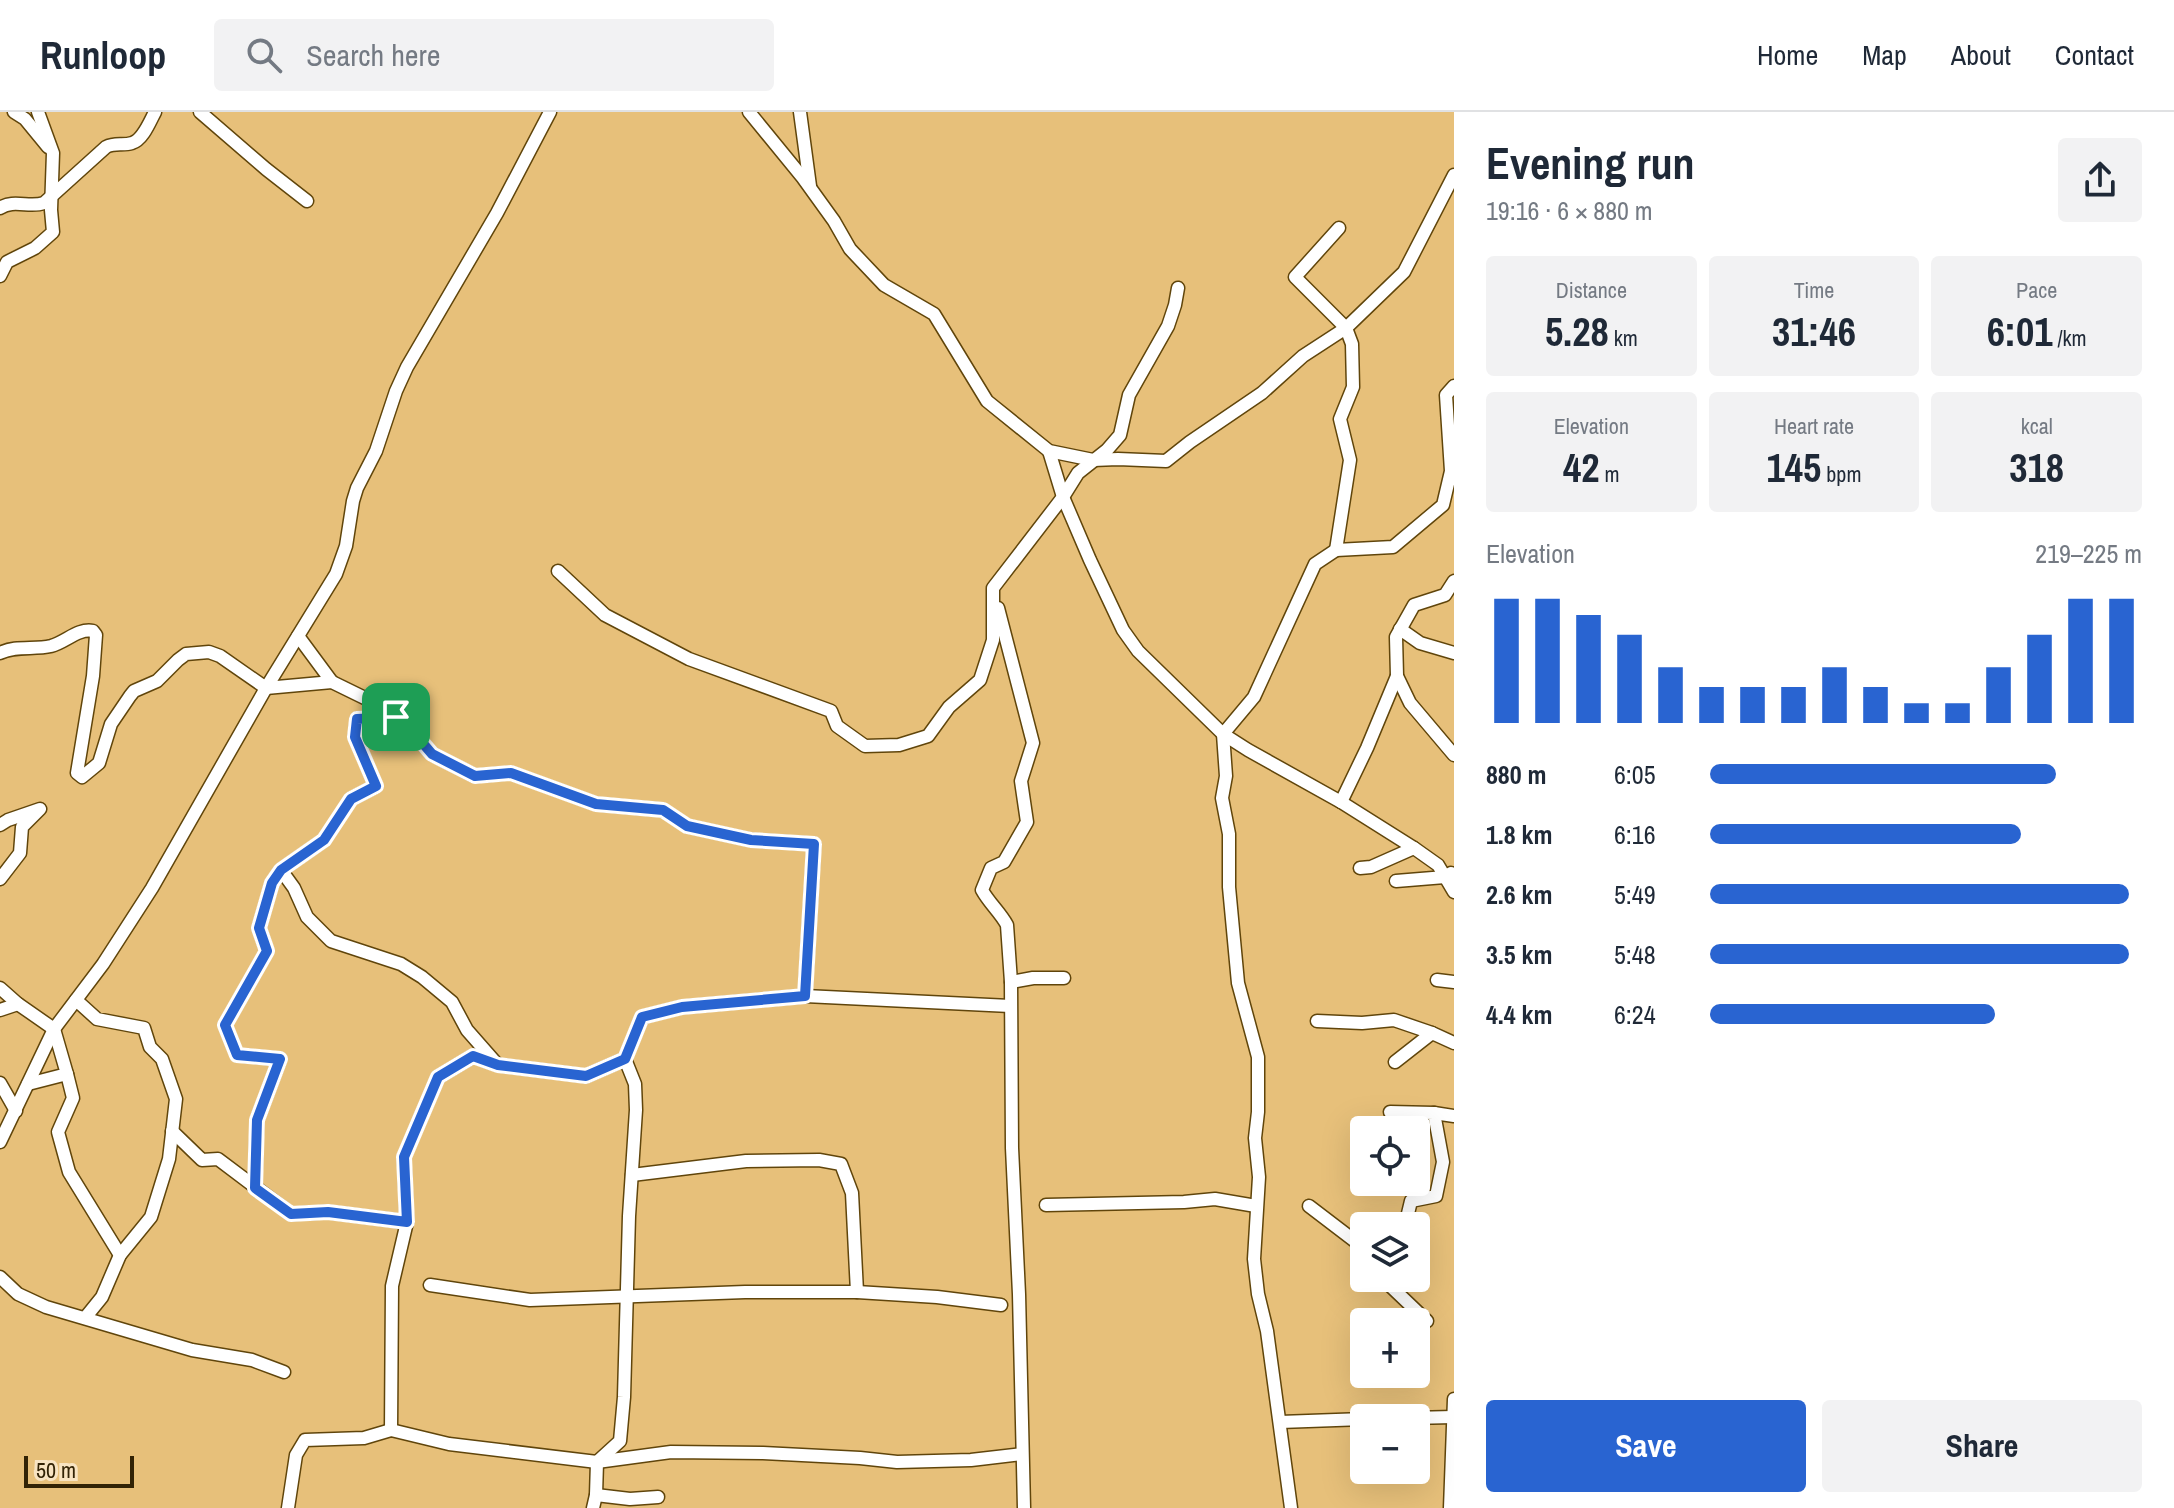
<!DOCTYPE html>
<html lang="en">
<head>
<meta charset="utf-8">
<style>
	body { margin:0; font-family:"Archivo Narrow",sans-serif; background:#f2f2f3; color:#1f2937; height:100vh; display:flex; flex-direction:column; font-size:30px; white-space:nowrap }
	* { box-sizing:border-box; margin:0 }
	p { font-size:26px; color:#747a83 }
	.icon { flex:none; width:44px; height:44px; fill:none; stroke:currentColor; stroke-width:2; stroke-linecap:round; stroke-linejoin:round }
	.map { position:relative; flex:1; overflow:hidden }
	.panel { display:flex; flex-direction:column; background:#fff; width:720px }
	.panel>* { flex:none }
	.fabs { position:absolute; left:1350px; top:1004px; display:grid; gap:16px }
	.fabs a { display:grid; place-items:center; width:80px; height:80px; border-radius:8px; background:#fff; box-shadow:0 8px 32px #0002; font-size:40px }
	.scale { position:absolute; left:24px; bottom:20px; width:110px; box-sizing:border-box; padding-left:8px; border:4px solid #322305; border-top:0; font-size:22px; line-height:28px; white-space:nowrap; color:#322305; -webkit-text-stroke:6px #f8e4c2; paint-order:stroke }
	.pin { position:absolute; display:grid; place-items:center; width:68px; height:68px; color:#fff; margin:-34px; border-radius:16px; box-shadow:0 4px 12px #0006 }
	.round { display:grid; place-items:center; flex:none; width:84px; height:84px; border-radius:8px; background:#f2f2f3 }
	.headline { display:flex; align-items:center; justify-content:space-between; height:136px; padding:0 32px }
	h1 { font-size:44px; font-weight:700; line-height:60px }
	.metrics { display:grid; grid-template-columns:repeat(3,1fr); gap:12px; height:136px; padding:8px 32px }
	.metrics div { display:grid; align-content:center; border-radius:8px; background:#f2f2f3; text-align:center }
	.metrics b { font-size:40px; font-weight:700 }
	.metrics small { font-size:22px; font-weight:400 }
	.metrics p { font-size:22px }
	.chart { height:224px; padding:16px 32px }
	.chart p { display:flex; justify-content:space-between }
	.chart svg { width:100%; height:144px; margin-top:8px; stroke:#2964d1; stroke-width:6 }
	.button { display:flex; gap:16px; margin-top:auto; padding:16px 32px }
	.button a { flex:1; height:92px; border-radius:8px; background:#2964d1; color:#fff; font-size:32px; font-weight:700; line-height:92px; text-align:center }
	.button a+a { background:#f2f2f3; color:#1f2937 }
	ul { padding:0 32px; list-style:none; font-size:26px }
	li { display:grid; grid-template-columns:128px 96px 1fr; align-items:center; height:60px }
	li i { height:20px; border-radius:10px; background:#2964d1 }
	header { display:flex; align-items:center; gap:48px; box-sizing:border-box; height:112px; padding:0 40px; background:#fff; border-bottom:2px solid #e0e1e3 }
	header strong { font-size:38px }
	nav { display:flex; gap:44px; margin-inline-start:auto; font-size:28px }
	.search { width:560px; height:72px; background:#f2f2f3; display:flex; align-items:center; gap:20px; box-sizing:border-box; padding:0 28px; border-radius:8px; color:#747a83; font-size:30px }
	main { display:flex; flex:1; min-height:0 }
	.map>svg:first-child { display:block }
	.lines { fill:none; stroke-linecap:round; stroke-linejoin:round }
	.minor-casing { stroke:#60450b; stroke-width:15 }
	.minor { stroke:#fff; stroke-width:12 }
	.route-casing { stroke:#fff; stroke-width:16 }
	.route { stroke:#2964d1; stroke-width:10 }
</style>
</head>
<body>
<header>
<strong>Runloop</strong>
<div class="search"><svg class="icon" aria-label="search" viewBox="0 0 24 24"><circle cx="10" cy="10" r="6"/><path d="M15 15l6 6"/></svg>Search here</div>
<nav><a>Home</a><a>Map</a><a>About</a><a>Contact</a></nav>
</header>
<main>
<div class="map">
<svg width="1454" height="1396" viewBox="0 0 1454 1396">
	<rect width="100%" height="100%" fill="#e7c07a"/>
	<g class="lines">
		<!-- minor casing -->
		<g class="minor-casing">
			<g id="minor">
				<path d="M 14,0 L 25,7 L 48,35"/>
				<path d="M 200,0 L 266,57 L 307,89"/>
				<path d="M 749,0 L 803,66 L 834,109 L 850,137 L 884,173 L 934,202 L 987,289 L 1049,339 L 1093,348 L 1118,347 L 1166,349 L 1190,330 L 1262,281 L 1303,244 L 1346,216 L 1404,160 L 1454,63"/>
				<path d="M 800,0 L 810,74"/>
				<path d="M 0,96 C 13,87 30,96 44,91 L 106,35 C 115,30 123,34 132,31 C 143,28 150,9 155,0"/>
				<path d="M 1339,116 L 1295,165 L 1346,216 L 1352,232 L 1353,275 L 1340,307 L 1350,348 L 1336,438 L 1393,435 L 1443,393 L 1451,359 L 1446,283 L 1454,274"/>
				<path d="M 0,164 L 7,150 L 35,136 L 53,120 L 51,98 L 53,41 L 38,0"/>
				<path d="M 1049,339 L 1063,385 L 1090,448 L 1123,518 L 1138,539 L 1223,622 L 1248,638 L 1341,690 L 1414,736"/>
				<path d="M 558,459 L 605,503 L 689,547 L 831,599 L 837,614 L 865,634 L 899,633 L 928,624 L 949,595 L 980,568 L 993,528 L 993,476 L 1063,385 L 1078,361 L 1107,338 L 1120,323 L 1129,283 L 1168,214 L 1175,193 L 1178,176"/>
				<path d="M 1454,469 L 1445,483 L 1414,493 L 1396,525 L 1397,564 L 1410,591 L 1454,643"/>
				<path d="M 998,496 L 1033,631 L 1021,669 L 1027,710 L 1004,750 L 991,756 L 982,778 C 989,791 1000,800 1007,813 L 1011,870 L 1012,1036 L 1019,1182 L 1024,1396"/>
				<path d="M 1400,517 L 1420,531 L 1454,541"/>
				<path d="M 298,524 L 332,570"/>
				<path d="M 0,541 C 16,533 34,538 51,534 C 66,530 78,516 93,519 L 96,523 L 93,564 L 77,661 L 82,665 L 99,651 L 111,612 L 130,584 L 134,579 L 157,569 L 178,548 L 186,542 L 209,540 L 220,544 L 266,576 L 332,570 L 377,592 L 408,614 L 432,642 L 475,664 L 511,661 L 596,692 L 663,698 L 687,714 L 751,728 L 814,732 L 805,884"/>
				<path d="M 1341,690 L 1367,636 L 1397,564"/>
				<path d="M 0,713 L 8,708 L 40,697 L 22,715 L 20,741 L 0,767"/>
				<path d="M 1360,756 L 1371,755 L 1414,736 L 1438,753 L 1454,780"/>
				<path d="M 281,758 L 294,776 L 307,805 L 331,829 L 401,852 L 422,865 L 452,890 L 467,918 L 496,951"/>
				<path d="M 1396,769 L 1445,765 L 1451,761 L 1454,762"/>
				<path d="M 1437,868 L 1454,870"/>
				<path d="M 1011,870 L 1033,866 L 1064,866"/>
				<path d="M 0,876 L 18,892 L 54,917 L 67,962 L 28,972"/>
				<path d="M 76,888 L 97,907 L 144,916 L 150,935 L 162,947 L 176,987 L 169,1047 L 151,1105 L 120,1143 L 102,1185 L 85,1206"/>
				<path d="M 0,898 L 18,892"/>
				<path d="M 1317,909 L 1362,911 L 1394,908 L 1432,921"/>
				<path d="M 1395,950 L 1432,921 L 1454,931"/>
				<path d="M 67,962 L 73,986 L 58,1020 L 69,1060 L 120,1143"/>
				<path d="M 0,971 L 16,999"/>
				<path d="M 1390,1000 L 1434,1001 L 1443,1050 L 1436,1084 L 1411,1089 L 1405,1114"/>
				<path d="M 1434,1001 L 1454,1004"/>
				<path d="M 172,1019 L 202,1048 L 218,1047 L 291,1102 L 328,1100 L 407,1110"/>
				<path d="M 0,1030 L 54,917 L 103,852 L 152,776 L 266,576 L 336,462 L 346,434 L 353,389 L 357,376 L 376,339 L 396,279 L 407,255 L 497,101 L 550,0"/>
				<path d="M 632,1063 L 746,1049 L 819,1048 L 841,1052 L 852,1081 L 857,1180"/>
				<path d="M 255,1076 L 257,1008 L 280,947 L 237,943 L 225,913 L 267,839 L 259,816 L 272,771 L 281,758 L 324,728 L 351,687 L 376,674 L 355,625 L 357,607 L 395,605"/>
				<path d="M 1046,1093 L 1184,1090 L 1215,1087 L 1256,1094"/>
				<path d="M 1309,1094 L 1364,1136"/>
				<path d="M 0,1165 L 18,1182 L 46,1195 L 192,1238 L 252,1248 L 284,1260"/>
				<path d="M 1382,1166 L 1427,1209"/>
				<path d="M 430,1173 L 530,1188 L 745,1180 L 857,1180 L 937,1185 L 1001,1193"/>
				<path d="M 1411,1306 L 1453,1305"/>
				<path d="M 1280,1310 L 1364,1307"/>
				<path d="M 391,1318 L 392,1174 L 407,1110 L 404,1045 L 438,965 L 473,944 L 498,953 L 586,964 L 625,947 L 642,905 L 682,895 L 805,884 L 1010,894"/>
				<path d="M 596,1383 L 630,1387 L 658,1385"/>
				<path d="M 288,1396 L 296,1343 L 305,1328 L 364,1326 L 391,1318 L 449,1332 L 597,1350 L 671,1340 L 763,1341 L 860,1346 L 897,1350 L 971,1348 L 1022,1342"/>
				<path d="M 593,1396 L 596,1383 L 597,1350 L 620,1329 L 624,1285 L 629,1104 L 636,998 L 635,972 L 625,947"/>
				<path d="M 1291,1396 L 1267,1219 L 1258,1182 L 1254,1147 L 1259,1065 L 1255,1026 L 1258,1000 L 1258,945 L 1238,871 L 1229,775 L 1229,722 L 1222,686 L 1226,664 L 1223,622 L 1254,585 L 1315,452 L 1336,438"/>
				<path d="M 1450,1396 L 1454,1287"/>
			</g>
		</g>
		<!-- minor -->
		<use href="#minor" class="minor"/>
	</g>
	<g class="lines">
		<!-- route casing -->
		<g class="route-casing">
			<path id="route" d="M 396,605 L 408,614 L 432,642 L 475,664 L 511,661 L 596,692 L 663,698 L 687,714 L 751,728 L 814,732 L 805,884 L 682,895 L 642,905 L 625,947 L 586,964 L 498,953 L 473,944 L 438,965 L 404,1045 L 407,1110 L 328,1100 L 291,1102 L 255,1076 L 257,1008 L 280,947 L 237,943 L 225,913 L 267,839 L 259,816 L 272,771 L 281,758 L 324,728 L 351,687 L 376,674 L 355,625 L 357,607 Z"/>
		</g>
		<!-- route -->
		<use href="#route" class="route"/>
	</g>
</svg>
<div class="fabs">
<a><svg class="icon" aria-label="locate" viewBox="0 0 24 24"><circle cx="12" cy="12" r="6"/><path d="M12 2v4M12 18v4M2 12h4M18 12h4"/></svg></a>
<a><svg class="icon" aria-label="layers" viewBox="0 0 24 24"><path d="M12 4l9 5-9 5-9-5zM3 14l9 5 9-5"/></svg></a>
<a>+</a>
<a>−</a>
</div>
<div class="scale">50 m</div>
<div class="pin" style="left:396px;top:605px;background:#1e9e55"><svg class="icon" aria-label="arrive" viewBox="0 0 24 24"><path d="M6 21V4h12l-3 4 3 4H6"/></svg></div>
</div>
<section class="panel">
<div class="headline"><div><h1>Evening run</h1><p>19:16 · 6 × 880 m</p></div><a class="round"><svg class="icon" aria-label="share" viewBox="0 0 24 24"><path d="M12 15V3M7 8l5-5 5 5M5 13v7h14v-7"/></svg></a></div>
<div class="metrics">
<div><p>Distance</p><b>5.28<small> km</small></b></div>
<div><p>Time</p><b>31:46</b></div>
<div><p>Pace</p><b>6:01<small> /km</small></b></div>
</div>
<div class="metrics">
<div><p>Elevation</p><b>42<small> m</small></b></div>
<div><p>Heart rate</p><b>145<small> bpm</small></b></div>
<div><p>kcal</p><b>318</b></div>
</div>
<div class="chart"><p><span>Elevation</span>219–225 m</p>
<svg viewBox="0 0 160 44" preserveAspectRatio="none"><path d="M5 44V6M15 44V6M25 44V11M35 44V17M45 44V27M55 44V33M65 44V33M75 44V33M85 44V27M95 44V33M105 44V38M115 44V38M125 44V27M135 44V17M145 44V6M155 44V6"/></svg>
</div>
<ul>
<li><b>880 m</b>6:05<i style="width:80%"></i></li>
<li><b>1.8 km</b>6:16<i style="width:72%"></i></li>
<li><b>2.6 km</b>5:49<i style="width:97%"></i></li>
<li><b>3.5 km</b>5:48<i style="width:97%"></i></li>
<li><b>4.4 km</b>6:24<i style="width:66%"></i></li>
</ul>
<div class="button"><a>Save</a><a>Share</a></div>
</section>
</main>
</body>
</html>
